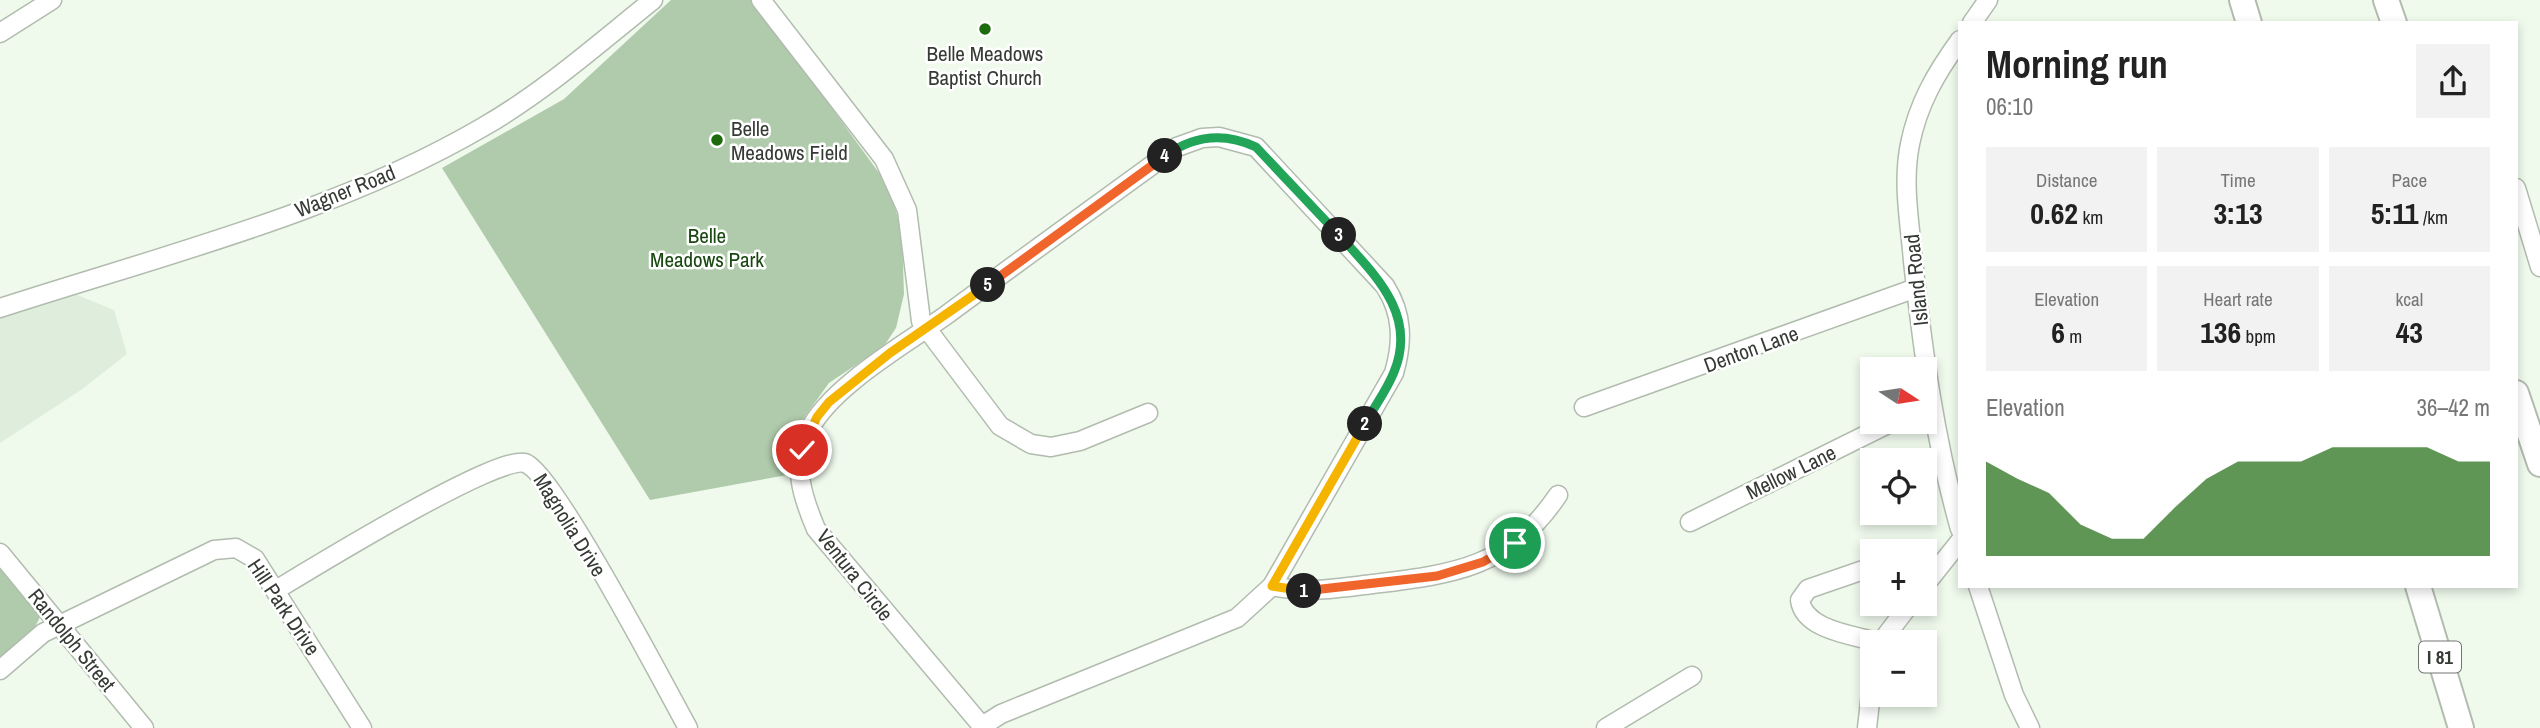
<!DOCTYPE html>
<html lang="en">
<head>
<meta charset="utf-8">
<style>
	body { margin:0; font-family:"Archivo Narrow",sans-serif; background:#f2f2f2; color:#222; height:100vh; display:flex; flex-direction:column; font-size:26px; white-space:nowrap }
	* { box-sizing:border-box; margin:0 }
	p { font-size:23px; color:#767676 }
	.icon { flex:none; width:38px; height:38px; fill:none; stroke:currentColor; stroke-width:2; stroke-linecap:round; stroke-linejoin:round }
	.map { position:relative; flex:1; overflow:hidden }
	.side { position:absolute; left:1958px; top:21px; width:560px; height:567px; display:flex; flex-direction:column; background:#fff; border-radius:0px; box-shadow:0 4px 10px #0003 }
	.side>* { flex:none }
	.needle { width:46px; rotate:102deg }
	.tools { position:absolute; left:1860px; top:357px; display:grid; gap:14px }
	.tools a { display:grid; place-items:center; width:77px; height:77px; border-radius:0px; background:#fff; box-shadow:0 4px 10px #0003; font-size:35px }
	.pin { position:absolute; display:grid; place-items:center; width:60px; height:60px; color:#fff; margin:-30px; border:4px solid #fff; border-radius:50%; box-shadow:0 2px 7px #0007 }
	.km { position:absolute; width:35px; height:35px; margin:-18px; border-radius:50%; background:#222; color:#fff; font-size:19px; line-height:35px; text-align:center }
	.round { display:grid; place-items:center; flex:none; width:74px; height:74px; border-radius:0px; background:#f2f2f2 }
	.headline { display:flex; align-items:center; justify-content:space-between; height:119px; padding:0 28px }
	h1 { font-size:38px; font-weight:700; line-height:52px }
	.figures { display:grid; grid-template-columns:repeat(3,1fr); gap:10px; height:119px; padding:7px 28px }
	.figures div { display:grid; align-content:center; border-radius:0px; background:#f2f2f2; text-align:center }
	.figures b { font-size:30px; font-weight:700 }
	.figures small { font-size:19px; font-weight:400 }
	.figures p { font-size:19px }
	.chart { height:196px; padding:14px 28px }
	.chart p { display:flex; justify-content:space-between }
	.chart svg { width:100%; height:126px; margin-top:7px; fill:#1e6b0e; opacity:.7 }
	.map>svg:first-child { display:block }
	.built { fill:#dfeedc }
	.green { fill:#b0cbab }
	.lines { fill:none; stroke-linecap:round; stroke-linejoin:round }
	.minor-casing { stroke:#b1bcaf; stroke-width:21 }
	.highway-casing { stroke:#b1bcaf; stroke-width:28 }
	.minor { stroke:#fff; stroke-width:18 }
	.highway { stroke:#fff; stroke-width:24 }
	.split-1-casing { stroke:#fff; stroke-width:14 }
	.split-2-casing { stroke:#fff; stroke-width:14 }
	.split-3-casing { stroke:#fff; stroke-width:14 }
	.split-4-casing { stroke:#fff; stroke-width:14 }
	.split-5-casing { stroke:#fff; stroke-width:14 }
	.split-6-casing { stroke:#fff; stroke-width:14 }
	.split-1 { stroke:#f0652b; stroke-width:9 }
	.split-2 { stroke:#f5b400; stroke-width:9 }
	.split-3 { stroke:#22a559; stroke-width:9 }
	.split-4 { stroke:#22a559; stroke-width:9 }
	.split-5 { stroke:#f0652b; stroke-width:9 }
	.split-6 { stroke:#f5b400; stroke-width:9 }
	.poi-dot { fill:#1e6b0e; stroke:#fff; stroke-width:2.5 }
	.labels { text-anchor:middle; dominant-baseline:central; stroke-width:5; stroke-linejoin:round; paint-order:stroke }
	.shield { fill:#fff; stroke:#727572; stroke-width:2 }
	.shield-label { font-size:19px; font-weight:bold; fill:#363a35 }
	.poi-label { font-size:21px; fill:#363a35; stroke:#fff }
	.street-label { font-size:21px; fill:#363a35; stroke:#fff }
	.park-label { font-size:21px; fill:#184710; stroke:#fff }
</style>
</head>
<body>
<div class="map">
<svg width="2540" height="728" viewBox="0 0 2540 728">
	<rect width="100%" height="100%" fill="#effaed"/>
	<!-- built -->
	<path class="built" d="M 75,294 L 114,310 L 127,354 L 81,390 L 0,443 L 0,318 Z"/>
	<!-- green -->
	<g class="green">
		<path d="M 671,0 L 753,0 L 890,188 L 902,234 L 904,294 L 896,328 L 884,346 L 829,383 L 803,419 L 787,475 L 650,500 L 442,168 L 564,99 Z"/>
		<path d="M 0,565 L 41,615 L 32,633 L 0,660 Z"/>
	</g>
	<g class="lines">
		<!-- minor casing -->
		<g class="minor-casing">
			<g id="minor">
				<path d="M 761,0 L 884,159 L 907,210 L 921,321 L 1000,426 L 1031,444 L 1051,447 L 1080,441 L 1148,413"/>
				<path d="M 1972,23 L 1988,0"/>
				<path d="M 0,33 L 52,0"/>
				<path d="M 1960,40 C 1936,73 1918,104 1910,144 C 1902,183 1910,223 1913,261 C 1923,353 1935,441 1960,529"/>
				<path d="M 1219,137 L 1256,147 L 1385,286 C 1403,314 1403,342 1394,373 L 1272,586 L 1237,618 L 1001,714 L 982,726 L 816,529 C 802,496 792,466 808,432 C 830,387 904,345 945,316 C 1022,259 1100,203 1177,147 L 1202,138 Z"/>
				<path d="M 2516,188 L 2540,267"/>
				<path d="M 0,308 C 160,256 336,213 483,127 C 544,92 598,44 653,0"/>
				<path d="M 1584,407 L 1916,288"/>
				<path d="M 1690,522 L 1892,422"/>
				<path d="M 0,553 L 144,728"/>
				<path d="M 1872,567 L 1808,589 L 1800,600 C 1804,630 1853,635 1877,642"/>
				<path d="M 1925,585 L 1960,541"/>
				<path d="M 1272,586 C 1306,594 1339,588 1373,584 C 1454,574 1509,568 1558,495"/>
				<path d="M 1978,586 L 2014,695 L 2030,728"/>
				<path d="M 276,590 C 309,570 498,454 525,463 C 553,472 666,688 688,728"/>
				<path d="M 1881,642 L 1910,604"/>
				<path d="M 0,670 L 43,633 L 214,550 L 236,548 L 255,559 L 362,728"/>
				<path d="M 1606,728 L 1692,676"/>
				<path d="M 1867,728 L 1872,684"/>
			</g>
		</g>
		<!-- highway casing -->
		<g class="highway-casing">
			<g id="highway">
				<path d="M 2242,0 L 2249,23"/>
				<path d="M 2386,0 L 2394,23"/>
				<path d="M 2516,393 L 2540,464"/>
				<path d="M 2418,586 L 2461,728"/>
			</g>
		</g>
		<!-- minor -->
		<use href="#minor" class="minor"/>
		<!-- highway -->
		<use href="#highway" class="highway"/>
	</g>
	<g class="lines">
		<!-- split-1 casing -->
		<g class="split-1-casing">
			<path id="split-1" d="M 1304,591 L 1437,576 L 1483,562 L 1515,543"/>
		</g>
		<!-- split-2 casing -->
		<g class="split-2-casing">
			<path id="split-2" d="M 1304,591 L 1272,586 L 1365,424"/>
		</g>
		<!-- split-3 casing -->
		<g class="split-3-casing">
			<path id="split-3" d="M 1339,235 C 1374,274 1418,314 1394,372 C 1387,390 1374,407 1365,424"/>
		</g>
		<!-- split-4 casing -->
		<g class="split-4-casing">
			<path id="split-4" d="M 1165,156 C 1194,135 1224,132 1256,147 L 1339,235"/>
		</g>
		<!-- split-5 casing -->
		<g class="split-5-casing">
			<path id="split-5" d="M 988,285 L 1165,156"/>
		</g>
		<!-- split-6 casing -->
		<g class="split-6-casing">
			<path id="split-6" d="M 802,450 L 817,417 L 829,402 L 890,353 L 988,285"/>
		</g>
		<!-- split-1 -->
		<use href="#split-1" class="split-1"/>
		<!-- split-2 -->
		<use href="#split-2" class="split-2"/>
		<!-- split-3 -->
		<use href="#split-3" class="split-3"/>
		<!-- split-4 -->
		<use href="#split-4" class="split-4"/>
		<!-- split-5 -->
		<use href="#split-5" class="split-5"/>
		<!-- split-6 -->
		<use href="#split-6" class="split-6"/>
	</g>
	<!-- markers -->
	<g class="poi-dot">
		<circle cx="985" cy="29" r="7"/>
		<circle cx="717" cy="140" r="7"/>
	</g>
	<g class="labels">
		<!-- shield labels -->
		<rect class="shield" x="2419" y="641.5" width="42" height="31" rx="5"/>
		<g class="shield-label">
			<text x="2440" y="657">I 81</text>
		</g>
		<!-- poi labels -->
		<g class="poi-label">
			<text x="985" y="53">Belle Meadows<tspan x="985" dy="24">Baptist Church</tspan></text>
			<text x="731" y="128" text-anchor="start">Belle<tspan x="731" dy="24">Meadows Field</tspan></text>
		</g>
		<!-- street labels -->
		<g class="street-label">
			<text transform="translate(345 191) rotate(-22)">Wagner Road</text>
			<text transform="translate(1916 280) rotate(-96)">Island Road</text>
			<text transform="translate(1751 349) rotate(-20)">Denton Lane</text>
			<text transform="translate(1791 472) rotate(-26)">Mellow Lane</text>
			<text transform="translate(570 525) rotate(58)">Magnolia Drive</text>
			<text transform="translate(855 575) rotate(52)">Ventura Circle</text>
			<text transform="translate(284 607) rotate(56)">Hill Park Drive</text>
			<text transform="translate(72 640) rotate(51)">Randolph Street</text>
		</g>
		<!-- park labels -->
		<g class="park-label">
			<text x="707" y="235">Belle<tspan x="707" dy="24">Meadows Park</tspan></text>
		</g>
	</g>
</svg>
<div class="tools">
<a><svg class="needle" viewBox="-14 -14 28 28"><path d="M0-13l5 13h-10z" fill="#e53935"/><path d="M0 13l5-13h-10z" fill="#767676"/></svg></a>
<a><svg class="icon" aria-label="locate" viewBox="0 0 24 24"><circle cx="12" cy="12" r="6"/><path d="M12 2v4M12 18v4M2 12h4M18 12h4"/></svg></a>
<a>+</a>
<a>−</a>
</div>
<div class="pin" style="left:1515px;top:543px;background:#1e9e55"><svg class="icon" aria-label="arrive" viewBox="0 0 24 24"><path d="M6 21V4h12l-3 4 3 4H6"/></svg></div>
<div class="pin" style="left:802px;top:450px;background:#d93025"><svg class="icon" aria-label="check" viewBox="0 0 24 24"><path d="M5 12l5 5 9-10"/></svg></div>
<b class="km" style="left:1304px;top:591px">1</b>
<b class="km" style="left:1365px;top:424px">2</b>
<b class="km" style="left:1339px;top:235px">3</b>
<b class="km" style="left:1165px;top:156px">4</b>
<b class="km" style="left:988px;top:285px">5</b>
<section class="side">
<div class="headline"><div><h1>Morning run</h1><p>06:10</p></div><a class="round"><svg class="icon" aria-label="share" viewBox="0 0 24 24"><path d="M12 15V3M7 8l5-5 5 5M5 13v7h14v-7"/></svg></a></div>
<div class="figures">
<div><p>Distance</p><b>0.62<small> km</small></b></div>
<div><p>Time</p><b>3:13</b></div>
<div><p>Pace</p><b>5:11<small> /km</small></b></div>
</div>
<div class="figures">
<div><p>Elevation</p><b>6<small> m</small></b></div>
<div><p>Heart rate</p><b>136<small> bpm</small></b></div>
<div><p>kcal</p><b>43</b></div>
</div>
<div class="chart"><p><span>Elevation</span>36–42 m</p>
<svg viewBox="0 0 160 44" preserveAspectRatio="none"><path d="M0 44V11L10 17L20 22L30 33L40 38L50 38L60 27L70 17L80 11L90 11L100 11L110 6L120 6L130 6L140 6L150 11L160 11V44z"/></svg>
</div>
</section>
</div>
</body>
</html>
